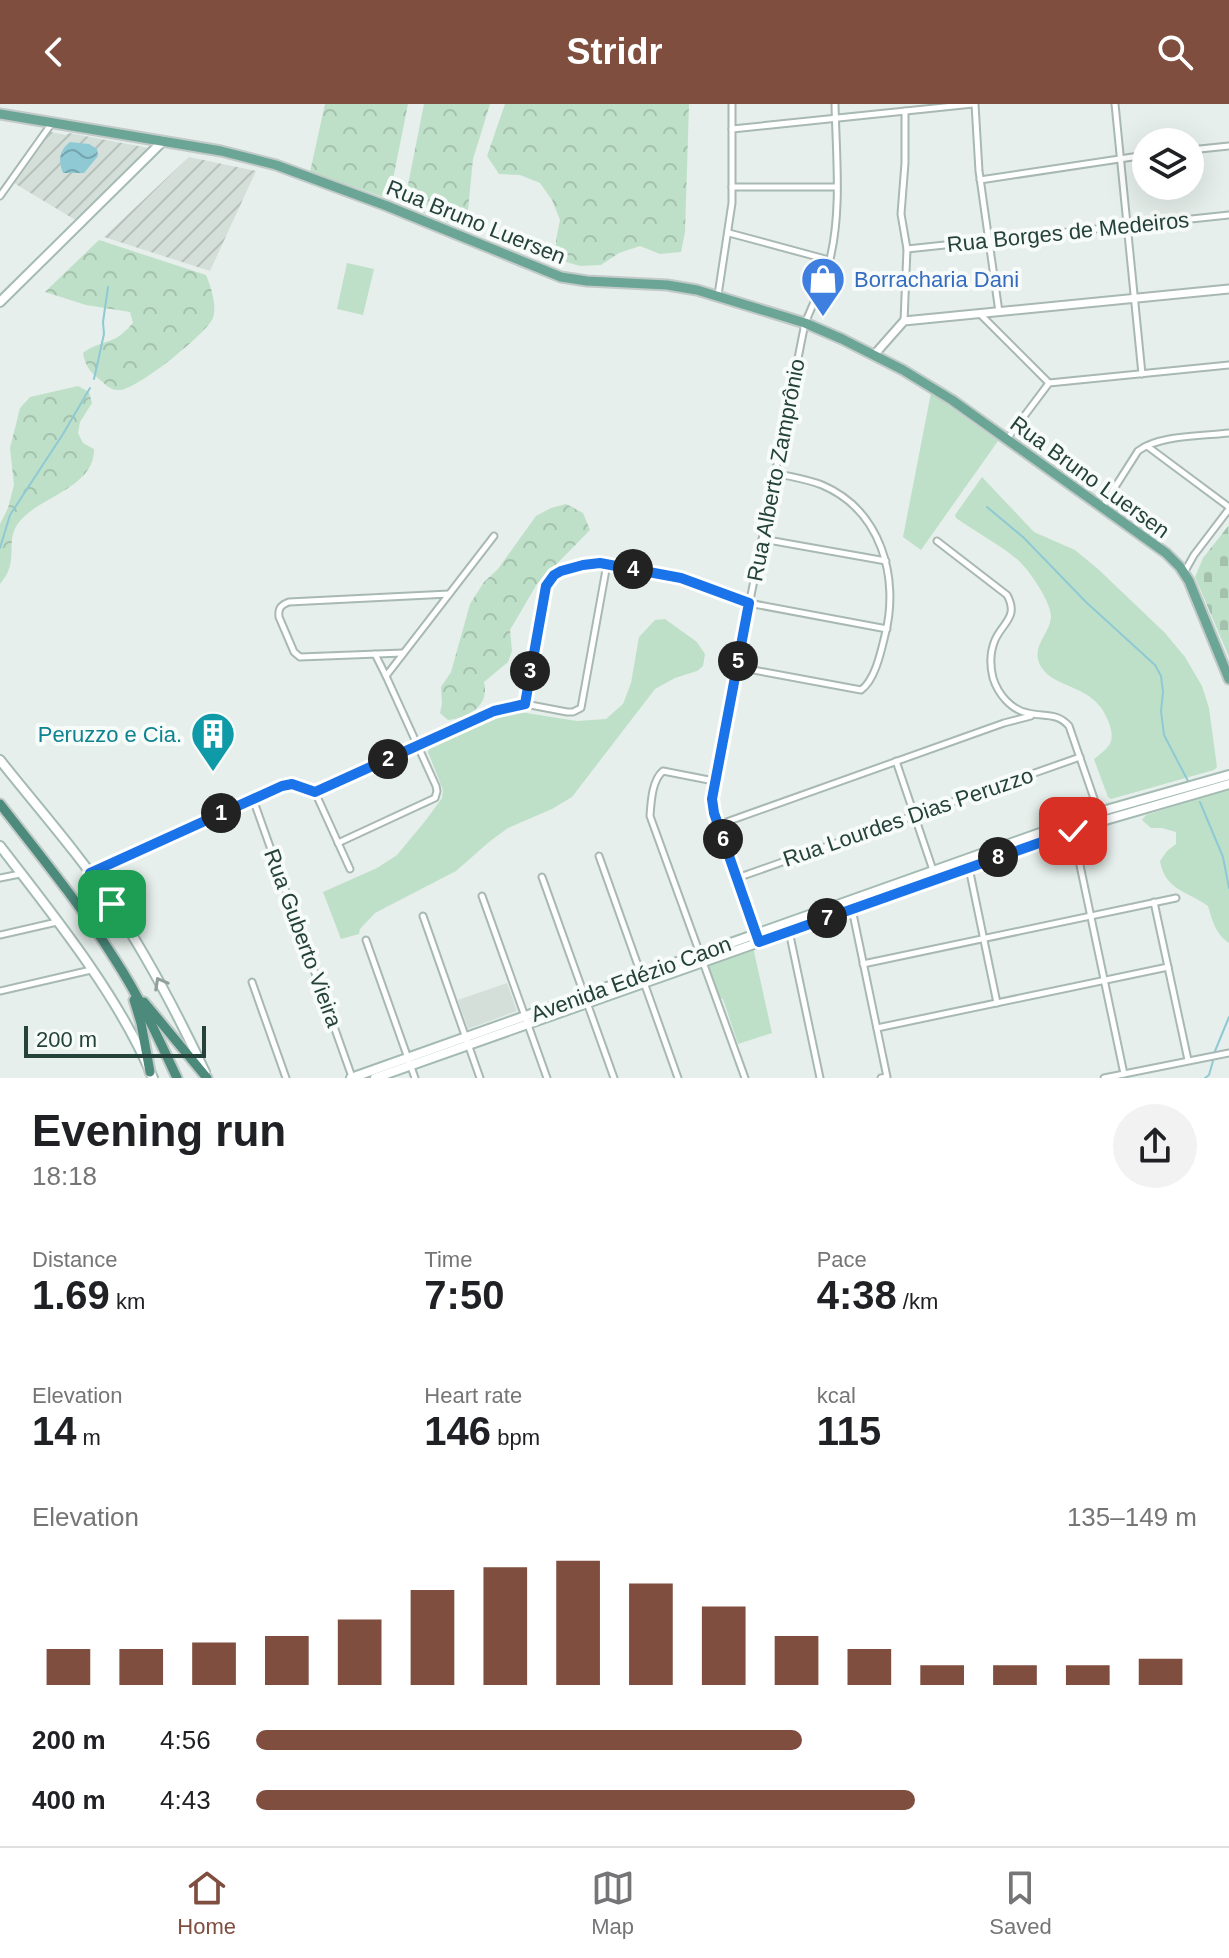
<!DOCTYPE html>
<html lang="en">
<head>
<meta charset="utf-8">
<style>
	body { margin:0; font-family:Helvetica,sans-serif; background:#f2f2f2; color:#202124; height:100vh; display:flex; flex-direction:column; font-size:30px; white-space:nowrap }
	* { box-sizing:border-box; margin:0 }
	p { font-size:26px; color:#757577 }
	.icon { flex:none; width:44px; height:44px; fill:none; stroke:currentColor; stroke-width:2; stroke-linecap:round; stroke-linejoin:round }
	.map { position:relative; height:974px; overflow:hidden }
	.details { display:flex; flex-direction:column; background:#fff; flex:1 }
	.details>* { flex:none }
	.tools { position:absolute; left:1132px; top:24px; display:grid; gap:16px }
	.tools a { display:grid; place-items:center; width:72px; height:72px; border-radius:50%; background:#fff; box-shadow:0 8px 32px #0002; font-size:40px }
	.scale { position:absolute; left:24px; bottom:20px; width:182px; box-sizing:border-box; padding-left:8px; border:4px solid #24423a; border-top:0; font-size:22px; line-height:28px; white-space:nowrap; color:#24423a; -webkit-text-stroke:6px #f7fbf9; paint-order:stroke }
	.pin { position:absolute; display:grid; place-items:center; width:68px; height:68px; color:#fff; margin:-34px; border-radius:16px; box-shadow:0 4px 12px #0006 }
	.km { position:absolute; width:40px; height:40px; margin:-20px; border-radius:50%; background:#222; color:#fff; font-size:22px; line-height:40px; text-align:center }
	.round { display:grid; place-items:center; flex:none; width:84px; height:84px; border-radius:42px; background:#f2f2f2 }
	.headline { display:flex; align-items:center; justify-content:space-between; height:136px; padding:0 32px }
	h1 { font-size:44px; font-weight:800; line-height:60px }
	.stats { display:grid; grid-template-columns:repeat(3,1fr); gap:12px; height:136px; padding:8px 32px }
	.stats div { display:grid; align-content:center }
	.stats b { font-size:40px; font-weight:800 }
	.stats small { font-size:22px; font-weight:400 }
	.stats p { font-size:22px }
	.chart { height:224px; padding:16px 32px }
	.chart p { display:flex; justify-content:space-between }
	.chart svg { width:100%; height:144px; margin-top:8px; stroke:#7f4e3f; stroke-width:6 }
	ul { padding:0 32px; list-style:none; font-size:26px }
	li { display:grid; grid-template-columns:128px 96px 1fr; align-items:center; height:60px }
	li i { height:20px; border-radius:10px; background:#7f4e3f }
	header { display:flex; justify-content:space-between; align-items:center; height:104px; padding:0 32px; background:#7f4e3f; color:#fff; font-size:36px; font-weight:800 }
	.tabs { display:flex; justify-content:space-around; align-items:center; height:112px; border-top:2px solid #e0e0e0; background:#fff; font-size:22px; color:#757577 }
	.tabs a { display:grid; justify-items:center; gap:4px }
	.tabs .selected { color:#7f4e3f }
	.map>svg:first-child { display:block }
	.built { fill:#d4dfda }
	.industrial { fill:url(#industrial-furrows) }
	.green { fill:#bfe0c8 }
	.forest { fill:url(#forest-crowns) }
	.cemetery { fill:url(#cemetery-stones) }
	.water { fill:url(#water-waves) }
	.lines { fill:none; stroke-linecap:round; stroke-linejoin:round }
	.stream { stroke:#8ec9d4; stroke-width:2 }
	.minor-casing { stroke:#a8b8b2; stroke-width:9 }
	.tertiary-casing { stroke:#a8b8b2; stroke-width:11 }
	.secondary-casing { stroke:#a4bbb3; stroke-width:12 }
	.primary-casing { stroke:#c2cac8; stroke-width:13 }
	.trunk-casing { stroke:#c2cac8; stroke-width:13 }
	.minor { stroke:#fff; stroke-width:5 }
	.tertiary { stroke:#fff; stroke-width:7 }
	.secondary { stroke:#fff; stroke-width:8 }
	.primary { stroke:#6aa596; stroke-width:9 }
	.trunk { stroke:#4c8a7c; stroke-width:9 }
	.oneway { stroke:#92a09c }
	.route-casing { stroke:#fff; stroke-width:16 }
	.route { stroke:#1a73e8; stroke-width:10 }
	.labels { text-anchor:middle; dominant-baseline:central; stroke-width:8; stroke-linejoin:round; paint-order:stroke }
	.street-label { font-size:22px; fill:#24423a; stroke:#f7fbf9 }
	.shop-label { font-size:22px; fill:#366cbe; stroke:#f7fbf9; text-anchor:start }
	.culture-label { font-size:22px; fill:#0d838f; stroke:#f7fbf9; text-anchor:end }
</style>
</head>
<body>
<header><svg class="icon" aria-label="back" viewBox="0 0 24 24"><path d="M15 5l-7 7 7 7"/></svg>Stridr<svg class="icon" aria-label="search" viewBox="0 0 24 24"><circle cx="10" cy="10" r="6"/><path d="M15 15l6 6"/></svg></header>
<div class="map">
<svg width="1229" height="974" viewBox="0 0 1229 974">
	<defs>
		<pattern id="industrial-furrows" width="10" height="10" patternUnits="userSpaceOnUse" patternTransform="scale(2)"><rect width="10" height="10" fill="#d4dfda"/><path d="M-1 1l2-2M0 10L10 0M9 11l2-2" fill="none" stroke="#b6c1bc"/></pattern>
		<pattern id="forest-crowns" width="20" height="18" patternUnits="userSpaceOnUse" patternTransform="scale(2)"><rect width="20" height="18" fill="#bfe0c8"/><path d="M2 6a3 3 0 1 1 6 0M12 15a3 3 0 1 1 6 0" fill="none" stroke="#a4c1ad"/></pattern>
		<pattern id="cemetery-stones" width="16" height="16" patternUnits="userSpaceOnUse" patternTransform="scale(2)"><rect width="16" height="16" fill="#bfe0c8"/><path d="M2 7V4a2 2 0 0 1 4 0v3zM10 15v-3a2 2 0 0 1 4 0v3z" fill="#a4c1ad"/></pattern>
		<pattern id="water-waves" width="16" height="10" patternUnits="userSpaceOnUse" patternTransform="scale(2)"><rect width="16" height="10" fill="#8ec9d4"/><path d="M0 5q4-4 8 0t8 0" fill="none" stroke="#74a5ad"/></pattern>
	</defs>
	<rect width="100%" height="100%" fill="#e6efeb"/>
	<!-- built -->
	<path class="built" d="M 507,879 L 517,907 L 468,925 L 458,896 Z"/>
	<!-- industrial -->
	<g class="industrial">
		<path d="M 51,28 L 66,31 L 69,29 L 149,44 L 77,117 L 14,79 Z"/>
		<path d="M 189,53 L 256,67 L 210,167 L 104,133 Z"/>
	</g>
	<!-- green -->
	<g class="green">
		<path d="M 347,159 L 374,165 L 363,211 L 337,205 Z"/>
		<path d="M 931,289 L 998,337 L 921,446 L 903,433 Z"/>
		<path d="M 982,373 L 1034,428 L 1075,446 L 1098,465 L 1165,529 L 1185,553 L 1202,582 L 1209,604 L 1217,663 L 1214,666 L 1111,695 L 1108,693 L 1095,658 L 1094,655 C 1109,643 1116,639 1109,619 C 1095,578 1054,587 1040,561 C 1031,542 1049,531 1051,514 C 1052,499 1029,466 1018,456 C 1002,442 974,427 956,414 L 955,411 Z"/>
		<path d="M 665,515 L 697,538 L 705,550 L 703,562 L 697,567 L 675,574 L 655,585 L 572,693 L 552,705 L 508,724 L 489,738 L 456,767 L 375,809 L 360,825 L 359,830 L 341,835 L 323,788 L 377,764 L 397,751 L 426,716 L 442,694 L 443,686 L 428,648 L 430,642 L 504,608 L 520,608 L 577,617 L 606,615 L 623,600 L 631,579 L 639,533 L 655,516 Z"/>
		<path d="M 1229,685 L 1229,839 C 1215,829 1213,818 1208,802 C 1187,787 1165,786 1160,757 L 1167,747 L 1176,740 L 1176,728 L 1162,724 L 1151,724 L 1142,716 L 1146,711 Z"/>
		<path d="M 753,843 L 772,929 L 738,940 L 723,895 L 719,894 L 707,859 Z"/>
	</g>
	<!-- forest -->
	<g class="forest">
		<path d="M 325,0 L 408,0 L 389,95 L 310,68 Z"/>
		<path d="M 424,0 L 490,0 L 473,55 L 466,126 L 404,101 Z"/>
		<path d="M 505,0 L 689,0 L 685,128 L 681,148 L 660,150 L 640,142 L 619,149 L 601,161 L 580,162 L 556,155 L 556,136 L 560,116 L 552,96 L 540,79 L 520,71 L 499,70 L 487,52 Z"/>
		<path d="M 99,136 L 206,171 C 211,182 217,202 213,214 C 206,230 138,285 120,286 C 111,287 106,281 99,275 C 90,268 85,261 83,249 C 94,240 104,240 116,234 C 123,230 128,224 133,219 L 130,208 L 86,201 L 45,188 Z"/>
		<path d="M 78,282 L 89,288 L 92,299 L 80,318 L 78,329 L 83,339 L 94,345 C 95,385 35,393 17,421 C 5,440 20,457 0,480 L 0,420 L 8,404 L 14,381 L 10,344 L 20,304 L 30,293 Z"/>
		<path d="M 566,400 L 583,409 L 590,426 L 588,428 L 537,480 L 510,526 L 512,547 L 508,558 L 484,578 C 490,601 469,614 448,616 L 440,609 L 442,600 L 441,583 L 451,568 L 470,500 L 484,478 L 498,465 L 536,412 L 551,404 Z"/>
	</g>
	<!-- cemetery -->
	<path class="cemetery" d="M 1229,421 L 1229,553 L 1195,473 L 1203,454 Z"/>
	<!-- water -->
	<path class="water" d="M 70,38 L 89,40 L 97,45 L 98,52 L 84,69 L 63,69 C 58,57 59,46 70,38 Z"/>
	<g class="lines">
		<!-- stream -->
		<g class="stream">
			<path d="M 94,275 L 104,230 L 103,218 L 108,183"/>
			<path d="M 987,403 L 1023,433 L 1086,498 L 1155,561 L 1161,572 L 1163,588 L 1161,607 L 1164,631 L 1188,677"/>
			<path d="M 0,444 L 10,411 L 63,330 L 90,284"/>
			<path d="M 1200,698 L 1223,753 L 1229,784"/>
			<path d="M 1215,947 L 1229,913"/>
			<path d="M 1205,974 L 1209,971 L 1213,957"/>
		</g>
		<!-- minor casing -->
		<g class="minor-casing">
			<g id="minor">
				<path d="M 975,0 L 979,67 L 999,208"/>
				<path d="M 1115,0 L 1142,270"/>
				<path d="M 732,25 L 973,0"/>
				<path d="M 1190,46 L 1229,42"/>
				<path d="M 980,76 L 1146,51"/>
				<path d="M 732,83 L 836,83"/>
				<path d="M 0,92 L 52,19"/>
				<path d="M 729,129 L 829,156"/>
				<path d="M 907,145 L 1229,111"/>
				<path d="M 718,191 L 732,99 L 732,0"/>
				<path d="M 980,210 L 1049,279"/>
				<path d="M 904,217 L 907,145 L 901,110 L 905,59 L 905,7"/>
				<path d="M 1007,335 L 1049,279 L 1229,261"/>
				<path d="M 1147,342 L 1229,403"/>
				<path d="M 1103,402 L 1138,347 C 1159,331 1203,332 1229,329"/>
				<path d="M 762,435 L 886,457"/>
				<path d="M 937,437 L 1007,491 C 1019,513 1003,518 995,536 C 990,548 990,562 993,574 C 998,590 1011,606 1028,609 C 1043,613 1057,608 1069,622 L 1099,709"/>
				<path d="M 1185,467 L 1194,451 L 1229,405"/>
				<path d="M 403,549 L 300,553 L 294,548 L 279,513 C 278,504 281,501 289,498 L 449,490"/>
				<path d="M 375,550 L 386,572"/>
				<path d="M 737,563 L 861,586 C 875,576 881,548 885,531 C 900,474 881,406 822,381 C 807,375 791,373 775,369"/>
				<path d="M 525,600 L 546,482 L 554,471 L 561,467 L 583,461 L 600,459 L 691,476 L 743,498 L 887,525"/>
				<path d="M 896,657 L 936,775"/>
				<path d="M 714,677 L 663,667 C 652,676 651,698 650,712 L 745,974"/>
				<path d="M 315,688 L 494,607 L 525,600 L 567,608 L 573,608 L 581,604 L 607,460"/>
				<path d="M 315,688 L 350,765"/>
				<path d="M 253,695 L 352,973"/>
				<path d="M 718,721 L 1004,619 L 1031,612"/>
				<path d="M 1073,728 L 1124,970"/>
				<path d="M 338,739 L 435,694 L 437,687 L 436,682 L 386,572 L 494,432"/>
				<path d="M 599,752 L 678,974"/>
				<path d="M 969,764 L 997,899"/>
				<path d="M 90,769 L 286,680 L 295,680 L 315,688"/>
				<path d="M 542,773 L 614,974"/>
				<path d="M 0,774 L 20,770"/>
				<path d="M 737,774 L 1080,653"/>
				<path d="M 482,792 L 547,974"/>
				<path d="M 1154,798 L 1188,956"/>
				<path d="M 852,805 L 887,973 L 881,974"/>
				<path d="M 423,812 L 480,974"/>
				<path d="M 789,827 L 820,974"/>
				<path d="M 0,831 L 57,818"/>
				<path d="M 366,836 L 415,974"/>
				<path d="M 759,838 L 714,709 L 712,688 L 805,219 C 814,198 824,177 830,155 C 842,106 836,50 835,0"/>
				<path d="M 863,860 L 1176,794"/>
				<path d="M 252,878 L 286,974"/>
				<path d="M 0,887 L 91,866"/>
				<path d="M 877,924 L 1168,863"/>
				<path d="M 1104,974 L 1229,949"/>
			</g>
		</g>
		<!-- tertiary casing -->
		<g class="tertiary-casing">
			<path id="tertiary" d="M 874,251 L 904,217 L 1229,185"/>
		</g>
		<!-- secondary casing -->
		<g class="secondary-casing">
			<g id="secondary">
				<path d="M 0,198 L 163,37"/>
				<path d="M 0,656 C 38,704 79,750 113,801 C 149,855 178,911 205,968"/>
				<path d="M 0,742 C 54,812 119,892 153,974"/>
				<path d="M 351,974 L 1099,708 L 1229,671"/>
				<path d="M 375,974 L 1102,717 L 1229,680"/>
			</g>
		</g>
		<!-- primary casing -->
		<g class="primary-casing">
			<path id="primary" d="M 0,10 L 221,47 L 276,61 L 387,102 L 561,173 L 587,177 L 667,181 L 697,186 L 805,219 L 842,235 L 903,266 L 952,296 L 1166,449 L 1180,463 L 1189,477 L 1229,575"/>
		</g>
		<!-- trunk casing -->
		<g class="trunk-casing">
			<g id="trunk">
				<path d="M 0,700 C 39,750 80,800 114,854 C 139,892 158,933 177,974"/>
				<path d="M 134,896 L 141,919 L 150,968"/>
				<path d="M 144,898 L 207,974"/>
			</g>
		</g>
		<!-- minor -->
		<use href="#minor" class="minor"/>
		<!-- tertiary -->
		<use href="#tertiary" class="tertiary"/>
		<!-- secondary -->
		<use href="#secondary" class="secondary"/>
		<!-- primary -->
		<use href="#primary" class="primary"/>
		<!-- trunk -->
		<use href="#trunk" class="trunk"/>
	</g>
	<!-- one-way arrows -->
	<defs><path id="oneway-chevron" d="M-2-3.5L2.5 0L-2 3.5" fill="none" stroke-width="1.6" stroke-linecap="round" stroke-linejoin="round" transform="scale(2)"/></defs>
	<use class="oneway" href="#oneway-chevron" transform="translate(160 879) rotate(-119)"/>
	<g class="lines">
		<!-- route casing -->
		<g class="route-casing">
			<path id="route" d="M 112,800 L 90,769 L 282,682 L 292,680 L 315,688 L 494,607 L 525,600 L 546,482 L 554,471 L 561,467 L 583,461 L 600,459 L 681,474 L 749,499 L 712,695 L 714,709 L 759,838 L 1073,727"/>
		</g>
		<!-- route -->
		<use href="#route" class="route"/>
	</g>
	<!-- icons -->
	<defs>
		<g id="shop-pin" transform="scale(2.3)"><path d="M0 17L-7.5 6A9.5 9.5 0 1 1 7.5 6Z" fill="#3f7fe0" stroke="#f7fbf9"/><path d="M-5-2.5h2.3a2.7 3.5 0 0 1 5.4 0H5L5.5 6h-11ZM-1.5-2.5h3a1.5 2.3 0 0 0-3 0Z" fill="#fff"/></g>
		<g id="building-pin" transform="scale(2.3)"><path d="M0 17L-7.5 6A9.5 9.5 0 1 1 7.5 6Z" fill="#0f9aa8" stroke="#f7fbf9"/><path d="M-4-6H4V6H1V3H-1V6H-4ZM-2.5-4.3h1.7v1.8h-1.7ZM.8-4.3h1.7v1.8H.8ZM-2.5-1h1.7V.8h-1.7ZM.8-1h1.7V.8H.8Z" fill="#fff"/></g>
	</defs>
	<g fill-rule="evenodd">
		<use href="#shop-pin" x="823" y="175"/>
		<use href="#building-pin" x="213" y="630"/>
	</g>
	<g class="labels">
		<!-- street labels -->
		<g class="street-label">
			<text transform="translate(476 118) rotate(22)">Rua Bruno Luersen</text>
			<text transform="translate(1068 128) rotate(-6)">Rua Borges de Medeiros</text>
			<text transform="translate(776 366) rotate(-79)">Rua Alberto Zamprônio</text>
			<text transform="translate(1090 373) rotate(36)">Rua Bruno Luersen</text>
			<text transform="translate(908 713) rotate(-19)">Rua Lourdes Dias Peruzzo</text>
			<text transform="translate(303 834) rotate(70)">Rua Guberto Vieira</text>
			<text transform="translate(631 875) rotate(-20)">Avenida Edézio Caon</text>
		</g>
		<!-- shop labels -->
		<g class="shop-label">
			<text x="854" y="175">Borracharia Dani</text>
		</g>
		<!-- culture labels -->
		<g class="culture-label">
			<text x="182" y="630">Peruzzo e Cia.</text>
		</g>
	</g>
</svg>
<div class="tools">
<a><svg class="icon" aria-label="layers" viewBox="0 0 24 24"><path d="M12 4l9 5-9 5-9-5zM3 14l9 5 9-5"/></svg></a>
</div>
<div class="scale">200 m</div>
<div class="pin" style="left:112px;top:800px;background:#1e9e55"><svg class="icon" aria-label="arrive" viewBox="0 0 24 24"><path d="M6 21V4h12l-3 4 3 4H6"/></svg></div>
<div class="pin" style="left:1073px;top:727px;background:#d93025"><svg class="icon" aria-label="check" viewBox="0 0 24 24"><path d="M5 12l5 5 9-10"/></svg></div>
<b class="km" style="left:221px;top:709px">1</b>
<b class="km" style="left:388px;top:655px">2</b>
<b class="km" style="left:530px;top:567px">3</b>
<b class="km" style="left:633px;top:465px">4</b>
<b class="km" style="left:738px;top:557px">5</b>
<b class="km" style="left:723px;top:735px">6</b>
<b class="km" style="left:827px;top:814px">7</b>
<b class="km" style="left:998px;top:753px">8</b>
</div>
<section class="details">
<div class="headline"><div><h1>Evening run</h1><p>18:18</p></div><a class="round"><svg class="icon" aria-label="share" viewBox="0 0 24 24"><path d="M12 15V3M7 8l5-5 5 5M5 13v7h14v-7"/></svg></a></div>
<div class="stats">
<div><p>Distance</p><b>1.69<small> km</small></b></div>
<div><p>Time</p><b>7:50</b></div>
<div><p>Pace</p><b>4:38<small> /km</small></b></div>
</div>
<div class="stats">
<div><p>Elevation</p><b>14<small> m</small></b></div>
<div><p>Heart rate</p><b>146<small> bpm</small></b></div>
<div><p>kcal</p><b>115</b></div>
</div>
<div class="chart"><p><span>Elevation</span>135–149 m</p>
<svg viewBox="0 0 160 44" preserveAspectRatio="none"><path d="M5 44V33M15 44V33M25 44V31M35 44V29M45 44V24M55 44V15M65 44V8M75 44V6M85 44V13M95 44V20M105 44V29M115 44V33M125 44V38M135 44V38M145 44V38M155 44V36"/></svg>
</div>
<ul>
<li><b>200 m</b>4:56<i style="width:58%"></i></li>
<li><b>400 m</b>4:43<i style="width:70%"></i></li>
</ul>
</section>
<nav class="tabs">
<a class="selected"><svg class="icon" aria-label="home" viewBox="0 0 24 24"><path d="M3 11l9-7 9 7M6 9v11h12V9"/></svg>Home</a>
<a><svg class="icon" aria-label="map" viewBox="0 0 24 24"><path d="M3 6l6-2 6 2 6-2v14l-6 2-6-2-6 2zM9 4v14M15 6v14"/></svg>Map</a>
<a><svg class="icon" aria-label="saved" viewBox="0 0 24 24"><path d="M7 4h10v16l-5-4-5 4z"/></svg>Saved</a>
</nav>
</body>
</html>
